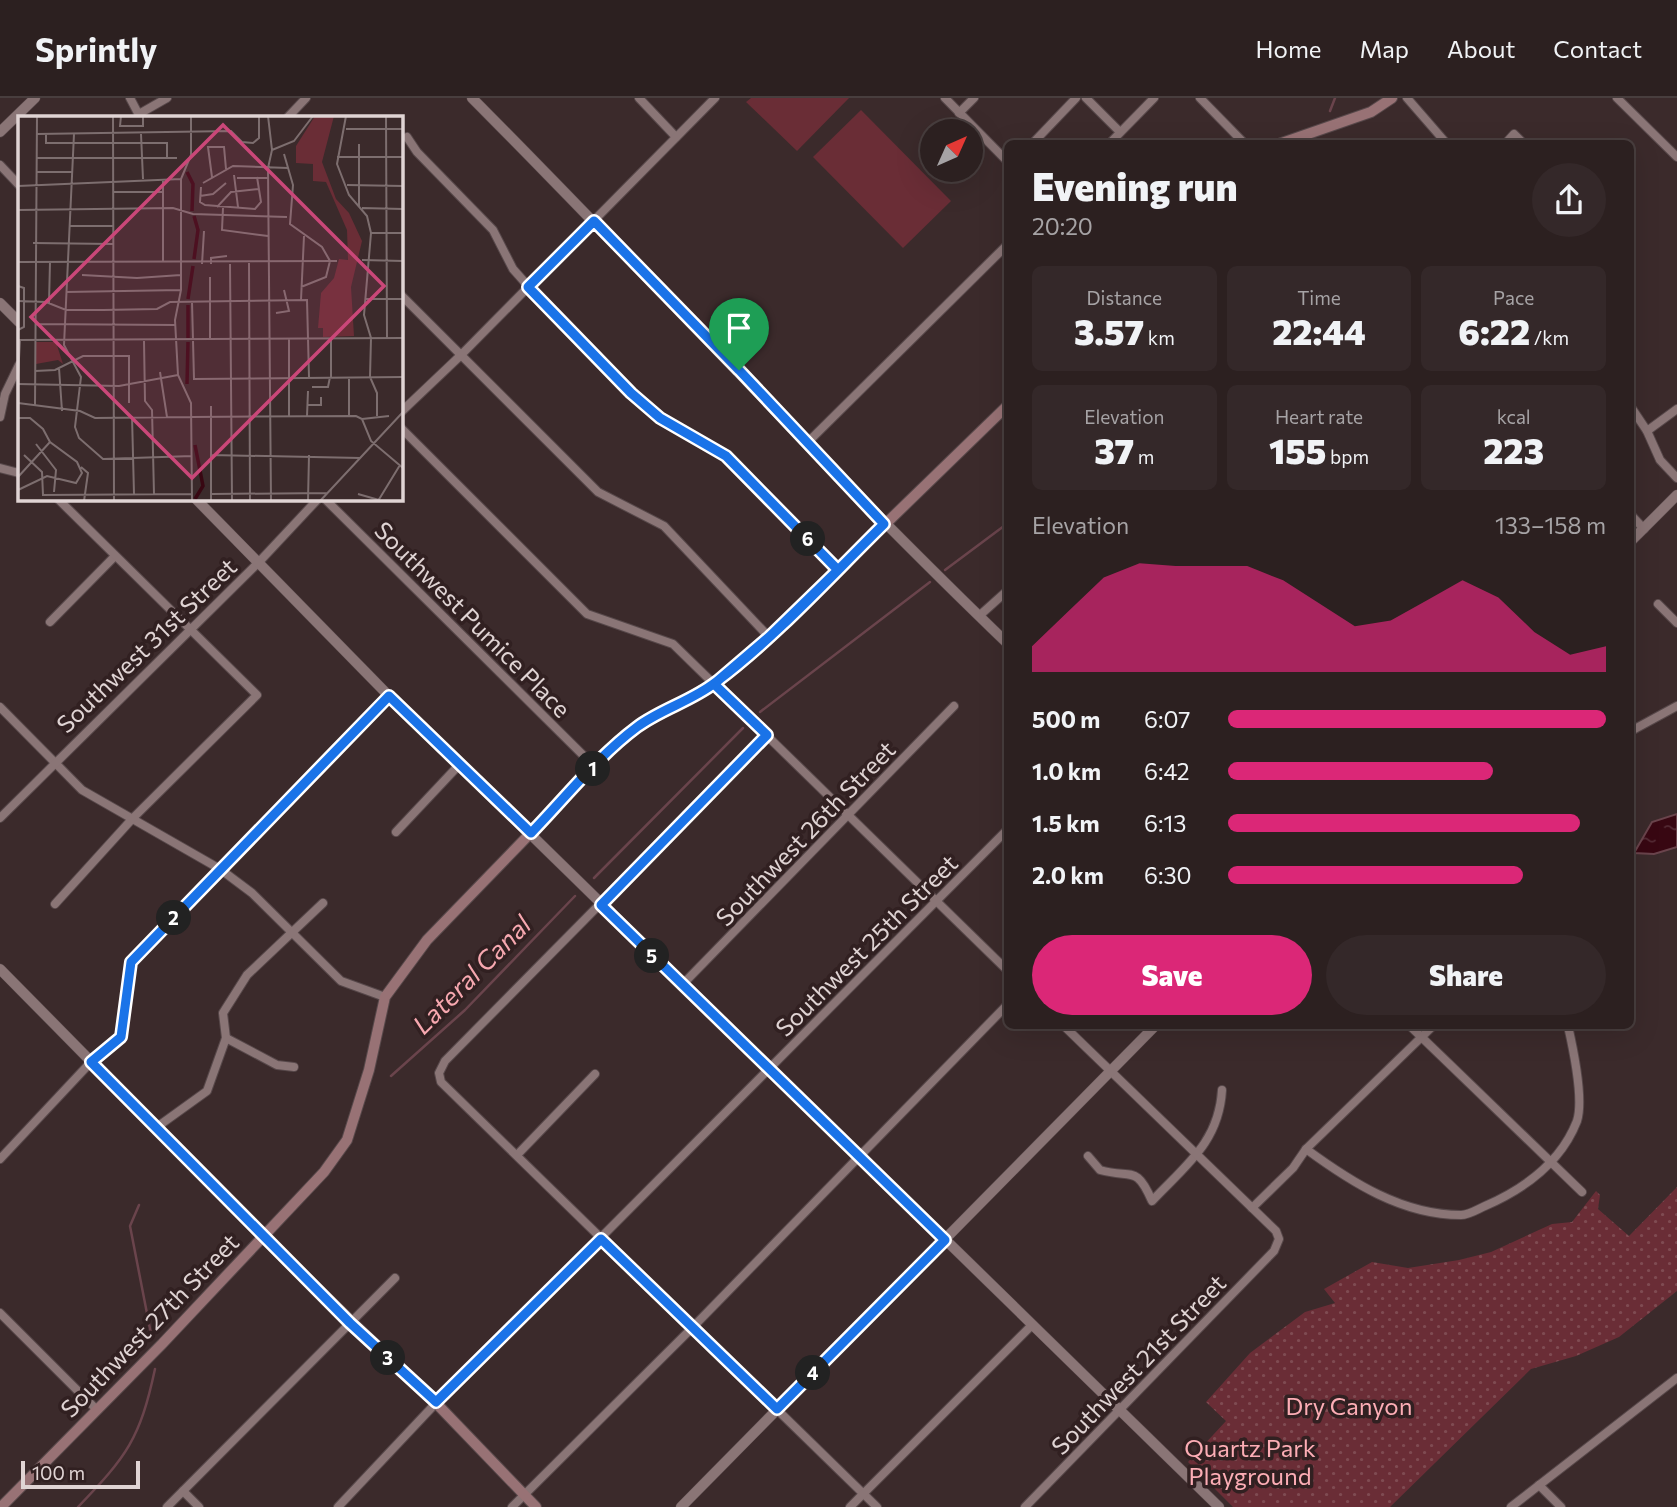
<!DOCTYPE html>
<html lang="en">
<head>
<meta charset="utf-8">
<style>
	body { margin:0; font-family:Commissioner,sans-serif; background:#342829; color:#f1f3f6; height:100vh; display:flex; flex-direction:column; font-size:26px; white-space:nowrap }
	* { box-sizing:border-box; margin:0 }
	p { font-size:23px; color:#a6a3a5 }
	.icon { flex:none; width:38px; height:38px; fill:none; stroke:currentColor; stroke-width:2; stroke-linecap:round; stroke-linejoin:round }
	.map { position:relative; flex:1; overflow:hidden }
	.details { position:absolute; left:1004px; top:42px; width:630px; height:889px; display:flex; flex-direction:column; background:#2c2020; border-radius:10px; box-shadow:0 7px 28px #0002,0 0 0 2px #483e3e }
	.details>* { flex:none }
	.needle { width:46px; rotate:45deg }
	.controls { position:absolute; left:920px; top:21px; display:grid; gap:14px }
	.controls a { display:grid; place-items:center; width:63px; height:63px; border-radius:50%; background:#2c2020; box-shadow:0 7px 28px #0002,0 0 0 2px #483e3e; font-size:35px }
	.scale { position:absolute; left:21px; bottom:18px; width:119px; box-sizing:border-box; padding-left:7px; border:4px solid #e0d4d4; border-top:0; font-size:19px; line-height:24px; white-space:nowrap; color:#e0d4d4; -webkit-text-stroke:5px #312021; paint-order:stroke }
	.pin { position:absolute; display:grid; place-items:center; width:60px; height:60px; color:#fff; margin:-72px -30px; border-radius:50% 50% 50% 0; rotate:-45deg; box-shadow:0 0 7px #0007 }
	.pin .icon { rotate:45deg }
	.km { position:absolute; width:35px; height:35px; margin:-18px; border-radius:50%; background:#222; color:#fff; font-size:19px; line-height:35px; text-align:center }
	.round { display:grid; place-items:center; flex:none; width:74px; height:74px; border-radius:37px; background:#342829 }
	.headline { display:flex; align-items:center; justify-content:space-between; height:119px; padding:0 28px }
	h1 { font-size:38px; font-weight:800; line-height:52px }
	.figures { display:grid; grid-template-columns:repeat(3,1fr); gap:10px; height:119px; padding:7px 28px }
	.figures div { display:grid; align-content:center; border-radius:10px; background:#342829; text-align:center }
	.figures b { font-size:35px; font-weight:800 }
	.figures small { font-size:19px; font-weight:400 }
	.figures p { font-size:19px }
	.chart { height:196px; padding:14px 28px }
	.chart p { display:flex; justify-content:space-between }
	.chart svg { width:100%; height:126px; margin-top:7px; fill:#db2777; opacity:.7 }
	.button { display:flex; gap:14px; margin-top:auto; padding:14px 28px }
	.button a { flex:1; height:80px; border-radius:42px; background:#db2777; color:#fff; font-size:28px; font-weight:800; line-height:80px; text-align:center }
	.button a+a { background:#342829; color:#f1f3f6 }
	ul { padding:0 28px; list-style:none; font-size:23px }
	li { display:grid; grid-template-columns:112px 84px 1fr; align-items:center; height:52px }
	li i { height:18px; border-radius:9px; background:#db2777 }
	header { display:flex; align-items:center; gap:42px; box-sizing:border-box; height:98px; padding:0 35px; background:#2c2020; border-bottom:2px solid #483e3e }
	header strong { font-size:33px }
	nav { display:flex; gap:38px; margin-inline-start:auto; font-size:24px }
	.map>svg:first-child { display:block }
	.grass { fill:url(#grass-dots) }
	.garden { fill:#6a2d36 }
	.water { fill:url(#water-ripples); stroke:#6a444c; stroke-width:2 }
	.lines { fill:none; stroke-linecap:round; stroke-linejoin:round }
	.stream { stroke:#6a444c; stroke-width:2.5 }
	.minor-casing { stroke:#57484a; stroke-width:10 }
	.tertiary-casing { stroke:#57484a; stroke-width:11 }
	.secondary-casing { stroke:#57484a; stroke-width:12 }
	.minor { stroke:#8a7576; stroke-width:8 }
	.tertiary { stroke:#8a7576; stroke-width:10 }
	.secondary { stroke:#987275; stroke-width:10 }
	.route-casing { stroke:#fff; stroke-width:14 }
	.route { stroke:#1a73e8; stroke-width:9 }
	.labels { text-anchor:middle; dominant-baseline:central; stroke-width:7; stroke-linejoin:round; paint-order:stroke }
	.street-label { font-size:24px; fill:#e0d4d4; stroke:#312021 }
	.park-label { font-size:24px; fill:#fcadb5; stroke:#312021 }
	.water-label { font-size:26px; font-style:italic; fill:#f7a8b0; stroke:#312021 }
	.inset-river { fill:none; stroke:#380712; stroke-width:3.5 }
	.inset-road { fill:none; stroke:#7d6e6f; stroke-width:2 }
	.view { fill:#ca4779; fill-opacity:0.15; stroke:#ca4779; stroke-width:3.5 }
	.inset-edge { fill:none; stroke:#e0d4d4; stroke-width:3.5 }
</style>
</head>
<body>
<header>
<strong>Sprintly</strong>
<nav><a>Home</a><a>Map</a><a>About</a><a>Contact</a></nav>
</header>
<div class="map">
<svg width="1677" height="1409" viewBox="0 0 1677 1409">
	<defs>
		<pattern id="grass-dots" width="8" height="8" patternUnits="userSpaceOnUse" patternTransform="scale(1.75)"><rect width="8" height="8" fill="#6a2d36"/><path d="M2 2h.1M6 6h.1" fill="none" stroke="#7f4b52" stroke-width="1.8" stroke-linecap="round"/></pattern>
		<pattern id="water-ripples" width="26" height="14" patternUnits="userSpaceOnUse" patternTransform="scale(1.75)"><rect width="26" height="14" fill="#380712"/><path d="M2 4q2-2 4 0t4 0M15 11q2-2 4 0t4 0" fill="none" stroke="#542a34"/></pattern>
	</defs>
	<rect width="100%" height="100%" fill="#3b2a2b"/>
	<!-- grass -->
	<path class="grass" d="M 1677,1089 L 1677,1193 L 1619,1239 L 1576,1258 L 1531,1271 L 1390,1409 L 1233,1409 L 1188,1364 L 1226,1323 L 1206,1304 L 1250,1255 L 1305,1214 L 1335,1205 L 1324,1191 L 1372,1164 L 1408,1170 L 1459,1162 L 1491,1154 L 1552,1126 L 1572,1124 L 1596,1093 L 1600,1097 L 1598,1111 L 1629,1138 Z"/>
	<!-- garden -->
	<g class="garden">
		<path d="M 751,0 L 849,0 L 797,53 L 746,4 Z"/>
		<path d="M 861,12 L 951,103 L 903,150 L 813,59 Z"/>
	</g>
	<!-- water -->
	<path class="water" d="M 1677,716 L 1677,749 L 1654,756 L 1634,755 L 1652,724 Z"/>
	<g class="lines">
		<!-- stream -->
		<g class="stream">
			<path d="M 1330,13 L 1335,0"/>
			<path d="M 945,472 L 1008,425"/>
			<path d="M 760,614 L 930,484"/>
			<path d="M 594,780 L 743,630"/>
			<path d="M 391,978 L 465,912 L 575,798"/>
			<path d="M 139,1107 L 130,1128 L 151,1236"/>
			<path d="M 78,1409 C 127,1358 140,1341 155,1271"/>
		</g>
		<!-- minor casing -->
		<g class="minor-casing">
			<g id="minor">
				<path d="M 130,0 L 140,19"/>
				<path d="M 639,0 L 676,39"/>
				<path d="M 945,0 L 1008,64"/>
				<path d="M 1086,0 L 1120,34"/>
				<path d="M 1200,0 L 1245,46"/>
				<path d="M 1407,0 L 1447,46"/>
				<path d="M 1617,0 L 1677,59"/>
				<path d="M 959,15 L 974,0"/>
				<path d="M 139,16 L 167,0"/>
				<path d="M 288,19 L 306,0"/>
				<path d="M 407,39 L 417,54 L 493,132 L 513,171 L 529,189 L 631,295 L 660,320 L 726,358 L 838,472"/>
				<path d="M 1032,46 L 1076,0"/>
				<path d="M 1109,46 L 1154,0"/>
				<path d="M 1505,46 L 1514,36 L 1524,46"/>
				<path d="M 0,67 L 19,87"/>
				<path d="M 401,197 L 598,394 L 664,428 L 769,539"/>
				<path d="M 1631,309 L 1647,333 L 1660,362 L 1677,380"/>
				<path d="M 401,314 L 461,257 L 715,0"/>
				<path d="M 0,319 L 5,296 L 19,267"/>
				<path d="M 401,330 L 587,516 L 673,546 L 1008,873"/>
				<path d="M 1647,333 L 1677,311"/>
				<path d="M 808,344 L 1008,146"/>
				<path d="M 0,370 L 19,375"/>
				<path d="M 325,401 L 595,669"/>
				<path d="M 1631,417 L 1644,431"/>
				<path d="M 1658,506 L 1677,525"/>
				<path d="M 979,518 L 1008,492"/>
				<path d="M 50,524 L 115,458"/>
				<path d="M 0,609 L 82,692 L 220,771 L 252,795 L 341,883 L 385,899"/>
				<path d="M 1631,633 L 1677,608"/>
				<path d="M 767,637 L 445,963 L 439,975 L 441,984 L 877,1409"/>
				<path d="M 0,720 L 259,464 L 318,401"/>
				<path d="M 396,734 L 459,667"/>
				<path d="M 55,806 L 133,720 L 257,597 L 58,401"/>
				<path d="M 682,887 L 954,608"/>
				<path d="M 1410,928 L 1582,1094"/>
				<path d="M 226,940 L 277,967 L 294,969"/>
				<path d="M 157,1029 L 207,993 L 226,940 L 223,915 L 247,877 L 323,805"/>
				<path d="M 1306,1051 C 1351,1084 1402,1117 1461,1117 C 1469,1117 1478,1111 1485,1108 C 1524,1091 1561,1064 1577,1023 C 1584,1001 1573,950 1568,928"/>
				<path d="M 517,1057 L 595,976"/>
				<path d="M 1088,1058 L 1100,1072 C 1132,1081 1136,1066 1152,1103 C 1186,1067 1219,1044 1222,992"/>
				<path d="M 0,1061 L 91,964 L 121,939 L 131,864 L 389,598"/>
				<path d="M 1252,1110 L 1293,1070 L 1306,1051 L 1433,928"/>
				<path d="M 0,1215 L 97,1312"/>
				<path d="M 1539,1387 L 1561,1409"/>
				<path d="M 183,1393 L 199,1409"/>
				<path d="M 167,1409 L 395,1180"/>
				<path d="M 338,1409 L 436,1305 L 1008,731"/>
				<path d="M 512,1409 L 694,1228 L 1008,906"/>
				<path d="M 850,1409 L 1032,1227"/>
				<path d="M 1025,1409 L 1274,1153 L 1279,1141 L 1276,1133 L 1064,928"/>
				<path d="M 1511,1409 L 1677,1280"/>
			</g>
		</g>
		<!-- tertiary casing -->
		<g class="tertiary-casing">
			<g id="tertiary">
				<path d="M 472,0 C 652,181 824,369 1008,546"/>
				<path d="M 0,34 L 35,0"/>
				<path d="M 0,205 L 19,224"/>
				<path d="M 196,401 L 389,598 L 1219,1409"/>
				<path d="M 1631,443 L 1677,397"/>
				<path d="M 0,871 L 263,1138"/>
				<path d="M 681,1409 L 1155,928"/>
			</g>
		</g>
		<!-- secondary casing -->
		<g class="secondary-casing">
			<g id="secondary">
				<path d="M 1279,46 L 1371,14 L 1392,0"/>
				<path d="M 263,1138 L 436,1305 L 536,1409"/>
				<path d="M 1,1409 L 162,1246 L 324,1074 L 347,1042 L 369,972 L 385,899 L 427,842 L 616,647 L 638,628 L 714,586 L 769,539 L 1008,307"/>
			</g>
		</g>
		<!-- minor -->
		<use href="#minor" class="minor"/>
		<!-- tertiary -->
		<use href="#tertiary" class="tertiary"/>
		<!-- secondary -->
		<use href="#secondary" class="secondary"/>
	</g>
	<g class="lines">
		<!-- route casing -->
		<g class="route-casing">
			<path id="route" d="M 739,272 L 884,426 C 829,480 777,538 716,584 C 692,603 661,611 637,629 C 598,658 565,700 531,735 L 389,598 L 131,864 L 121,939 L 91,964 L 350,1225 L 436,1304 L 601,1141 L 777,1311 L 945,1142 L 601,807 L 767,637 L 714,586 L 721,580 L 769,539 L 838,472 L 726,358 L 660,320 L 631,295 L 528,189 L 594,123 L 739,272"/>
		</g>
		<!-- route -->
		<use href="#route" class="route"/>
	</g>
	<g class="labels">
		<!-- street labels -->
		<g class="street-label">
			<text transform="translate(473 521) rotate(45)">Southwest Pumice Place</text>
			<text transform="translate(146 547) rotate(-44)">Southwest 31st Street</text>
			<text transform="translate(805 735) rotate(-46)">Southwest 26th Street</text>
			<text transform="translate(866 847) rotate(-45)">Southwest 25th Street</text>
			<text transform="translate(149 1227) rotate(-46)">Southwest 27th Street</text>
			<text transform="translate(1138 1266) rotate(-46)">Southwest 21st Street</text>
		</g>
		<!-- park labels -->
		<g class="park-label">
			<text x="1349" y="1307">Dry Canyon</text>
			<text x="1250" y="1349">Quartz Park<tspan x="1250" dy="28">Playground</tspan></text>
		</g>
		<!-- water labels -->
		<g class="water-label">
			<text transform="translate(471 876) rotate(-45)">Lateral Canal</text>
		</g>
	</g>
	<!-- overview -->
	<g transform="translate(18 18)">
		<rect width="385" height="385" fill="#3b2a2b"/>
		<path d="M 297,0 L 316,0 L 304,46 L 318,83 L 331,97 L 344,125 L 333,171 L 336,220 L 305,221 L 305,212 L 300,212 L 303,177 L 316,162 L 321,143 L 330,144 L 329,114 L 308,66 L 295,65 L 295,48 L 278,47 L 278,30 ZM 18,226 L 38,226 L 45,248 L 40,244 L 18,248 Z" fill="#6a2d36"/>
		<path class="inset-river" d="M 169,56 L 175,68 L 174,95M 176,143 L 180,114 L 176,100M 170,183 L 175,150M 170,189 L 170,222M 169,268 L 170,226M 177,329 L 185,370 L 177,383"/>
		<path class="inset-road" d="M 95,0 L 96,385M 103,0 L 102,10 L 125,10 L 125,0M 173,0 L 173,39 L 163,63 L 163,174 L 157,204 L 160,259 L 173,287 L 174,385M 250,0 L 254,34 L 250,52 L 253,385M 328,0 L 319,48 L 331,79 L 349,100 L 353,117 L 346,199 L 353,222 L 352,261 L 359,277 L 359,300M 368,0 L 369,222M 328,13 L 385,13M 19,18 L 213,15 L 224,26 L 235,27 L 241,22 L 241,1M 28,18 L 28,27 L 149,27 L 149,42M 56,18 L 46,229 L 63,261 L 57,311 L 61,322 L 85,343 L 174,340M 123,18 L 125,63M 341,28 L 341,90M 254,34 L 276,25 L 295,0M 266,38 L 275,69 L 272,108 L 304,131 L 312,145 L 308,161 L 283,171M 319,41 L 385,41M 19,42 L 159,42M 19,56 L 55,56M 216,59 L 220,91M 194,61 L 190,31 L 206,31 L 208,53M 219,62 L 250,62M 185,67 L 215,50 L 270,52M 329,69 L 385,70M 0,70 L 163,63M 183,71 L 182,86 L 187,89 L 237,93 L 243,86 L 239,61M 95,76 L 145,76M 182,80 L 195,78 L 208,67M 199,91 L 213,76 L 240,73M 205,92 L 204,114 L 250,120M 344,92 L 385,93M 0,94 L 155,92 L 175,98 L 269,101M 51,110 L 95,110M 353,117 L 385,117M 15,127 L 95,128M 344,144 L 385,145M 0,146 L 319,145M 145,147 L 145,63M 231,147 L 232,385M 184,148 L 186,115M 193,148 L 193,142 L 209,140M 212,148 L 214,385M 64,159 L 119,162 L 163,159M 192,161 L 192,224M 0,170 L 6,172 L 6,211 L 0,214M 48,176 L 163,174M 348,183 L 385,183M 283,184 L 286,120M 0,185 L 28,186 L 48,194 L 85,194 L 139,193 L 152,186 L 289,184 L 291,261M 174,186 L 176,263 L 385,261M 31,187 L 32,146M 258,197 L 271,195 L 266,174M 17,208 L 157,209M 313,222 L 313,261M 271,223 L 271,300M 0,224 L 385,222M 126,225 L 127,285 L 134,294 L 136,378M 41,252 L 44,295M 17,255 L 37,254 L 65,240 L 111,240 L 111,287M 142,256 L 149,301M 0,261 L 2,224M 0,268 L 101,270 L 160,259M 294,271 L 310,271 L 312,261M 0,287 L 62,295 L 77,302 L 173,301M 17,289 L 19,0M 289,289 L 303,289 L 303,281M 193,290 L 193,385M 114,300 L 116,378M 289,300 L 290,275M 331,300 L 331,261M 173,301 L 338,300 L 344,303 L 353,325 L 385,352M 0,302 L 12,302 L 25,313 L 32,326 L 59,346 L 64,357 L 58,367 L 29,360 L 0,374M 344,303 L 371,300M 18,328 L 38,354 L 36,376M 6,339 L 24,356 L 25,379 L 174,378M 193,339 L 342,342M 63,351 L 70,357 L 66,385M 0,361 L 32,326M 194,378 L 309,377M 340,378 L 361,384M 290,385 L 291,339M 302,385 L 385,296M 360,385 L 382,349"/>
		<path class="view" d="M 205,9 L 366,170 L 174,362 L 13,201 Z"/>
		<rect width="385" height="385" class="inset-edge"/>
	</g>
</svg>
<div class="controls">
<a><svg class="needle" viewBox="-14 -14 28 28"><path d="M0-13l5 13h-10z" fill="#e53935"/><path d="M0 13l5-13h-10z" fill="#a6a3a5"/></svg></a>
</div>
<div class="scale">100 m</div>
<div class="pin" style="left:739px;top:272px;background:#1e9e55"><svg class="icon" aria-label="arrive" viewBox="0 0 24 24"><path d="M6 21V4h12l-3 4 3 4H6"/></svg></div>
<b class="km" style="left:593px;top:671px">1</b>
<b class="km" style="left:174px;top:820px">2</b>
<b class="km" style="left:388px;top:1260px">3</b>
<b class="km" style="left:813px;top:1275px">4</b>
<b class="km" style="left:652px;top:858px">5</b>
<b class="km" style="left:808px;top:441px">6</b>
<section class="details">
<div class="headline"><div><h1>Evening run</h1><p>20:20</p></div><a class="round"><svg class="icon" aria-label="share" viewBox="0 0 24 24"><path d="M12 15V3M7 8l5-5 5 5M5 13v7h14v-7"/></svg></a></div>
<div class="figures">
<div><p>Distance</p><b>3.57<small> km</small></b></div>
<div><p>Time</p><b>22:44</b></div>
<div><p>Pace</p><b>6:22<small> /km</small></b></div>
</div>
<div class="figures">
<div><p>Elevation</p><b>37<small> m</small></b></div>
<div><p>Heart rate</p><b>155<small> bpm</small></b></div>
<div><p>kcal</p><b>223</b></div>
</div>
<div class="chart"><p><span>Elevation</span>133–158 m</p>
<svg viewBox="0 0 160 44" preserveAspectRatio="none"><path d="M0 44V35L10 23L20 11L30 6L40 7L50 7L60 7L70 12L80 20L90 28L100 26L110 19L120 12L130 18L140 30L150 38L160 35V44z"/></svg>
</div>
<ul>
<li><b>500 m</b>6:07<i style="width:100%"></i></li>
<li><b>1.0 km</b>6:42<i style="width:70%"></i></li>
<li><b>1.5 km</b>6:13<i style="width:93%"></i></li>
<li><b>2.0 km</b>6:30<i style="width:78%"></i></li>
</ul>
<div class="button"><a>Save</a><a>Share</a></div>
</section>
</div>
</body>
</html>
